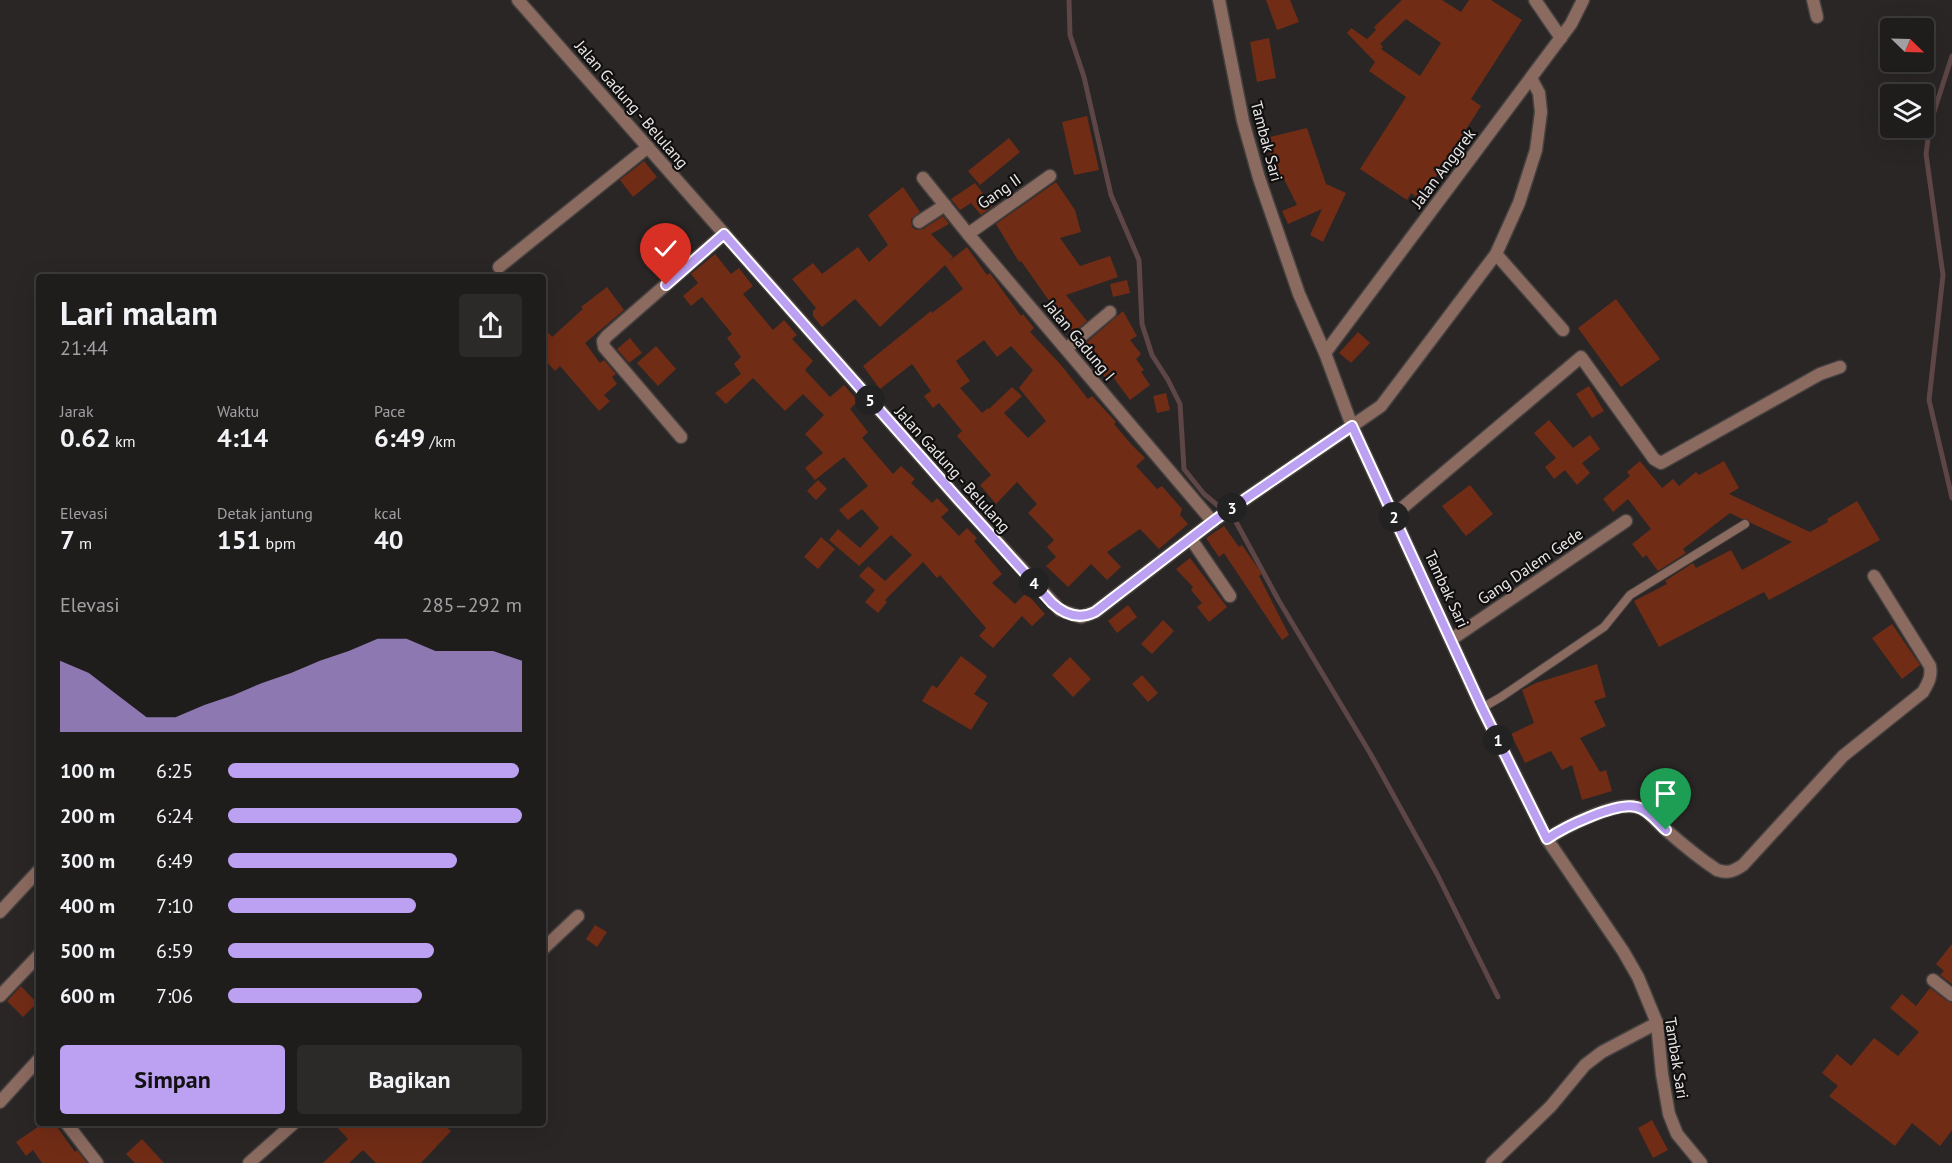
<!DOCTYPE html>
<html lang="id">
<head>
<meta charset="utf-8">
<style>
	body { margin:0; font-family:"PT Sans",sans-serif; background:#2c2929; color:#f1f3f6; height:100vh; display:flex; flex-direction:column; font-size:22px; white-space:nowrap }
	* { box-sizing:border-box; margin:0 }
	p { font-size:20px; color:#a1a1a3 }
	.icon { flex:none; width:33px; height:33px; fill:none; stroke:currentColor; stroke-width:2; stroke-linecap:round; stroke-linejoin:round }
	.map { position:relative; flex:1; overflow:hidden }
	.side { position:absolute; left:36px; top:274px; width:510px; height:852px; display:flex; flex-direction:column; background:#1f1c1c; border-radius:6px; box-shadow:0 6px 24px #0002,0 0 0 2px #3c3a3b }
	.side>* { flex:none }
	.needle { width:39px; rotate:113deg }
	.tools { position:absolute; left:1880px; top:18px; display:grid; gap:12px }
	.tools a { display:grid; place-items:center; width:54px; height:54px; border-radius:6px; background:#1f1c1c; box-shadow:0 6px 24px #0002,0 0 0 2px #3c3a3b; font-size:30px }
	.pin { position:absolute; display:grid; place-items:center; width:51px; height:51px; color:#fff; margin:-62px -26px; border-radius:50% 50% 50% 0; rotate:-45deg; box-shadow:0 0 6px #0007 }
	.pin .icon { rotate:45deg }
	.km { position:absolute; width:30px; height:30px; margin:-15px; border-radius:50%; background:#222; color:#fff; font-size:16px; line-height:30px; text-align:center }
	.round { display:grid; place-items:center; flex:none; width:63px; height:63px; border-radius:6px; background:#2c2929 }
	.overview { display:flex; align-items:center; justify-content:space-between; height:102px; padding:0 24px }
	h1 { font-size:33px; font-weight:800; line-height:45px }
	.stats { display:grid; grid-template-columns:repeat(3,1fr); gap:9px; height:102px; padding:6px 24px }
	.stats div { display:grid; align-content:center }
	.stats b { font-size:26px; font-weight:800 }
	.stats small { font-size:16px; font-weight:400 }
	.stats p { font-size:16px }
	.chart { height:168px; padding:12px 24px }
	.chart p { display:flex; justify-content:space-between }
	.chart svg { width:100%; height:108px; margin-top:6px; fill:#bca0f2; opacity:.7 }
	.cta { display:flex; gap:12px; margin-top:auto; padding:12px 24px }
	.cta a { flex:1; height:69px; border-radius:6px; background:#bca0f2; color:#111; font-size:24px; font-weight:800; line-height:69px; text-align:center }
	.cta a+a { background:#2c2929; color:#f1f3f6 }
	ul { padding:0 24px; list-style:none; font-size:20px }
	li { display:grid; grid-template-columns:96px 72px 1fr; align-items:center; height:45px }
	li i { height:15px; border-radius:8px; background:#bca0f2 }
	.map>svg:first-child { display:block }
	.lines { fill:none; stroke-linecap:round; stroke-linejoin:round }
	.stream { stroke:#5d4645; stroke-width:5 }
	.building { fill:#712c16; fill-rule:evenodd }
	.service-casing { stroke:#444140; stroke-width:10 }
	.minor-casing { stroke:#444140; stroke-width:15 }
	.tertiary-casing { stroke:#444140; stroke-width:15 }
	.service { stroke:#8b6a5f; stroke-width:8 }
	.minor { stroke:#8b6a5f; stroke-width:12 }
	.tertiary { stroke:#8b6a5f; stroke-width:12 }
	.route-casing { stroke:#fff; stroke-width:12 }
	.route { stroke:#bca0f2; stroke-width:8 }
	.labels { text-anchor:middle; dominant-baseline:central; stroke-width:4.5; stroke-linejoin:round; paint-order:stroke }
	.street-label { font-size:16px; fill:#e9e7e6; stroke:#110f0f }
</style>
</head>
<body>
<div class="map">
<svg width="1952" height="1163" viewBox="0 0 1952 1163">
	<rect width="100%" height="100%" fill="#292625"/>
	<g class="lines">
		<!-- stream -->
		<g class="stream">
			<path d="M 1069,0 L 1070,35 L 1084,77 L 1111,195 L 1139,260 L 1142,324 L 1152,355 L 1168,380 L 1180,404 L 1184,469 L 1204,494 L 1235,520 L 1279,601 L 1370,753 L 1437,874 L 1498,997"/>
			<path d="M 1952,56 L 1930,124 L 1926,154 L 1943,275 L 1929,400 L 1952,498"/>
		</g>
	</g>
	<!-- building -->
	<g class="building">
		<path d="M 1266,0 L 1290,0 L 1299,22 L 1277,30 Z"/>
		<path d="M 1402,0 L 1442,0 L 1461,12 L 1469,0 L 1491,0 L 1522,20 L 1471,99 L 1481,106 L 1421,200 L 1411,193 L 1407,200 L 1360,169 L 1406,97 L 1369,71 L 1375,62 L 1347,33 L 1351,28 L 1367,39 L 1376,30 L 1374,27 ZM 1406,19 L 1441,43 L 1420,76 L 1381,49 L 1383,47 L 1380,44 Z"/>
		<path d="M 1269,38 L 1276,78 L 1257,82 L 1250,42 Z"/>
		<path d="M 1087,116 L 1099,170 L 1074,175 L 1062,122 Z"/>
		<path d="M 1307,128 L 1326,184 L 1346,193 L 1323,242 L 1310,235 L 1322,209 L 1288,224 L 1282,211 L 1297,205 L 1283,177 L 1276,178 L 1266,138 Z"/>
		<path d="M 1009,138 L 1020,152 L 980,185 L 968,171 Z"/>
		<path d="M 644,161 L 657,177 L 633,197 L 620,180 Z"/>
		<path d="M 1056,182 L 1075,210 L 1081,232 L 1060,238 L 1080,266 L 1110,256 L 1118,277 L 1066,295 L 1087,321 L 1074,332 L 1061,316 L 1055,321 L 1044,307 L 1050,302 L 1021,261 L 1019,262 L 996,224 Z"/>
		<path d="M 975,183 L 993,206 L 981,215 L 971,203 L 960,210 L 951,199 Z"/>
		<path d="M 903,187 L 920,212 L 911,219 L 912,227 L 916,230 L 923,229 L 943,216 L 949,224 L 931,234 L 953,257 L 948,262 L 967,247 L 987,275 L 990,273 L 1021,316 L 1023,314 L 1034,328 L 1030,332 L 1061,365 L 1088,399 L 1092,396 L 1116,422 L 1114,424 L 1131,444 L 1145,458 L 1136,466 L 1157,489 L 1162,486 L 1182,509 L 1180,515 L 1188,524 L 1159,549 L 1140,529 L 1107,552 L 1121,567 L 1107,580 L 1091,564 L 1068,587 L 1046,566 L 1056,557 L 1047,547 L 1054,540 L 1028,513 L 1037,504 L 1017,482 L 996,504 L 980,485 L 991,475 L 957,436 L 962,431 L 939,403 L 933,408 L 924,396 L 931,391 L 912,364 L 880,389 L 863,366 L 931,311 L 932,313 L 963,289 L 945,265 L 880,327 L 855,299 L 822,327 L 813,316 L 813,311 L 816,308 L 792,279 L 813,263 L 822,274 L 858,247 L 869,262 L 888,245 L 868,215 ZM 984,340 L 997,357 L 1011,346 L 1033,370 L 1019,388 L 1046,421 L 1028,438 L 1004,413 L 1022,396 L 1012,387 L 989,409 L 988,408 L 982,413 L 960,388 L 970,381 L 956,361 Z"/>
		<path d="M 715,254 L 731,274 L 739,268 L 753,286 L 743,294 L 773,330 L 784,320 L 797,335 L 792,339 L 813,361 L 805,370 L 830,397 L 844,385 L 858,401 L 850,409 L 868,432 L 862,438 L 893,474 L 901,466 L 915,479 L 911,483 L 932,503 L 937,498 L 949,510 L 941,517 L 959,536 L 967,528 L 977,538 L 974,541 L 1002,574 L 992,583 L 1015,604 L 1026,593 L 1045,614 L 1032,626 L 1022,616 L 993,648 L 979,636 L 986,628 L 940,575 L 937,578 L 923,562 L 885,600 L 887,602 L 878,613 L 865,602 L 875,590 L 859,576 L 868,566 L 885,581 L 912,555 L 891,535 L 859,566 L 829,540 L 838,529 L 860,548 L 879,528 L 862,509 L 848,520 L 839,510 L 868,486 L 844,457 L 815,480 L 805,468 L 823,453 L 805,434 L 824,415 L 803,394 L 785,411 L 753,378 L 726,404 L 715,393 L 741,374 L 734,364 L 741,357 L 727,338 L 732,334 L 702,297 L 691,306 L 683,296 L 698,283 L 691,274 Z"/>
		<path d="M 1127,280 L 1130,293 L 1113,297 L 1110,284 Z"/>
		<path d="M 607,287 L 624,310 L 585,343 L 600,363 L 604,360 L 616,374 L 612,377 L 617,384 L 604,395 L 610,401 L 599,411 L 560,366 L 555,371 L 543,358 L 543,327 L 552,337 L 583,309 L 581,307 Z"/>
		<path d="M 1616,299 L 1660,359 L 1621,387 L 1578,328 Z"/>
		<path d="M 1123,311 L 1137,336 L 1130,340 L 1141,354 L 1136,359 L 1144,370 L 1141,372 L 1150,385 L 1130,400 L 1113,377 L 1108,381 L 1099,370 L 1086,343 Z"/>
		<path d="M 1358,332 L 1370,343 L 1351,363 L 1339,353 Z"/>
		<path d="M 630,338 L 642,353 L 629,363 L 617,349 Z"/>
		<path d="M 656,346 L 676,369 L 658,386 L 637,363 Z"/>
		<path d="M 1589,386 L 1604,411 L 1592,418 L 1576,394 Z"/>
		<path d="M 1166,393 L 1170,410 L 1157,413 L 1153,396 Z"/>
		<path d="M 1549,420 L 1573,448 L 1590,435 L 1600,449 L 1582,463 L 1590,473 L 1577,485 L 1565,470 L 1554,479 L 1545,467 L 1556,458 L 1534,433 Z"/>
		<path d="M 1640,461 L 1662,488 L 1673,479 L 1679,486 L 1696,472 L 1699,475 L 1724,461 L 1739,488 L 1729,494 L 1810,532 L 1828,522 L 1827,519 L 1857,501 L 1880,540 L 1769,600 L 1764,592 L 1659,647 L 1634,601 L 1667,584 L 1665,581 L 1693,563 L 1696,568 L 1731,550 L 1742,570 L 1792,542 L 1751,523 L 1747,519 L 1742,519 L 1730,513 L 1683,549 L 1686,553 L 1658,571 L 1646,555 L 1643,558 L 1632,544 L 1651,529 L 1628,499 L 1613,512 L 1603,499 L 1630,476 L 1627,472 Z"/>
		<path d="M 818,480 L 827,489 L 816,500 L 807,491 Z"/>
		<path d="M 1470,485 L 1493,514 L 1466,536 L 1442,506 Z"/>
		<path d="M 1224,526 L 1239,547 L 1242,545 L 1262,574 L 1259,576 L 1289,635 L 1282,640 L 1224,553 L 1219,557 L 1206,538 Z"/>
		<path d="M 821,537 L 835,549 L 818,569 L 804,557 Z"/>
		<path d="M 1190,558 L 1227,607 L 1209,622 L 1197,607 L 1202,603 L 1191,590 L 1193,587 L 1176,569 Z"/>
		<path d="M 1128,605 L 1137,617 L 1117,633 L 1108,621 Z"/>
		<path d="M 1163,620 L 1174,631 L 1152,654 L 1141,644 Z"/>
		<path d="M 1892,624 L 1920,665 L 1902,679 L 1872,638 Z"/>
		<path d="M 961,656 L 987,676 L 974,694 L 988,703 L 971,730 L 922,701 L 932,685 L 937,688 Z"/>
		<path d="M 1070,657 L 1091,679 L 1073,697 L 1052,675 Z"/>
		<path d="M 1597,664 L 1606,697 L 1594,701 L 1606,726 L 1580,738 L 1600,772 L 1606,770 L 1612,791 L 1582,800 L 1572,765 L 1562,770 L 1551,751 L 1525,763 L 1511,734 L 1534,723 L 1522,690 L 1536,683 Z"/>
		<path d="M 1142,675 L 1158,693 L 1148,702 L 1132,684 Z"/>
		<path d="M 595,925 L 607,932 L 597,947 L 586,939 Z"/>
		<path d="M 1952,944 L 1952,984 L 1940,975 L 1944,971 L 1936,964 Z"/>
		<path d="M 21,986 L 37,1003 L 23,1017 L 7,1001 Z"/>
		<path d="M 1930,988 L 1947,1001 L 1952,1003 L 1952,1130 L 1940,1146 L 1912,1123 L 1895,1146 L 1829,1096 L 1838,1086 L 1822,1073 L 1837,1054 L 1851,1066 L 1874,1038 L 1898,1056 L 1919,1032 L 1890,1008 L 1902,994 L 1916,1006 Z"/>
		<path d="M 1652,1120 L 1668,1150 L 1653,1158 L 1638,1128 Z"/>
		<path d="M 42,1124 L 55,1124 L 75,1152 L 77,1150 L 87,1163 L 42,1163 L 33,1150 L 26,1156 L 16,1142 Z"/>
		<path d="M 334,1124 L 443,1124 L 451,1131 L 421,1163 L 376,1163 L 363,1150 L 349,1163 L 323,1163 L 348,1139 Z"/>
		<path d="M 142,1139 L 164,1163 L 135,1163 L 126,1154 Z"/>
	</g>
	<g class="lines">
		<!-- service casing -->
		<g class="service-casing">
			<path id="service" d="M 1482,708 L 1501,697 L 1604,627 L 1630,595 L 1745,524"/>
		</g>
		<!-- minor casing -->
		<g class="minor-casing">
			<g id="minor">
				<path d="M 1535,0 L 1561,38"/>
				<path d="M 1813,0 L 1817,17"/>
				<path d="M 923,178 L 968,234 L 1213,522"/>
				<path d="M 919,222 L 945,205"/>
				<path d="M 968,234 L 1050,176"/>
				<path d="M 1496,254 L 1563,330"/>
				<path d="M 499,267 L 648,147"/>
				<path d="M 1066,349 L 1110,312"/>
				<path d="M 1325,353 L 1571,24 L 1583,0"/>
				<path d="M 1352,426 L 1381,406 L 1496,254 L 1519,203 L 1536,150 L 1541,112 L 1539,93 L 1531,78"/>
				<path d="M 681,437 L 604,347 L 603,341 L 607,336 L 724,234"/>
				<path d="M 1394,515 L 1581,357 L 1654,459 L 1661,463 L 1820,374 L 1840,367"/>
				<path d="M 1191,539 L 1230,596"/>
				<path d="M 1452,639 L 1626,521"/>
				<path d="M 1547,839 C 1565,827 1621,797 1642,809 C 1651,813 1658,824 1666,830 C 1682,844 1699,858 1717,870 C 1728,874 1734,871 1743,865 L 1843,756 L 1923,692 C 1928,683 1932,677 1930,666 L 1874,576"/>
				<path d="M 0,912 L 39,870"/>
				<path d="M 543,949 L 578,916"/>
				<path d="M 1933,980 L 1952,995"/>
				<path d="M 0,996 L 39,955"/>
				<path d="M 0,1102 L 39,1059"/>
				<path d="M 67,1124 L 97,1163"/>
				<path d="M 249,1163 L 293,1124"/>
				<path d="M 1492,1163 L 1551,1106 L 1585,1065 L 1602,1052 L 1657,1023"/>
			</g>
		</g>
		<!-- tertiary casing -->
		<g class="tertiary-casing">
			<g id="tertiary">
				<path d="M 518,0 L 959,500 L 1060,610 L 1081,617 L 1095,612 L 1216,519 L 1352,426"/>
				<path d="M 1219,0 L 1243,121 L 1259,178 L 1299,294 L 1325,353 L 1352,426 L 1482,708 L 1547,839 L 1623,951 L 1638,977 L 1657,1023 L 1662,1074 L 1669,1114 L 1677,1134 L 1701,1163"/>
			</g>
		</g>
		<!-- service -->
		<use href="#service" class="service"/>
		<!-- minor -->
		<use href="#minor" class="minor"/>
		<!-- tertiary -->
		<use href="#tertiary" class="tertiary"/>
	</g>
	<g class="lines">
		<!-- route casing -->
		<g class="route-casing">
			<path id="route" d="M 666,285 L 724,234 L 959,500 L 1052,603 C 1065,615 1079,620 1095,612 L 1216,519 L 1352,426 L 1482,708 L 1547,839 C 1564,827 1616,802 1636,807 C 1648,809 1658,823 1666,830"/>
		</g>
		<!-- route -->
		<use href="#route" class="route"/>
	</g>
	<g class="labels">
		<!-- street labels -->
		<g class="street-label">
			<text transform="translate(632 104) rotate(49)">Jalan Gadung - Belulang</text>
			<text transform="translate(1267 141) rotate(75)">Tambak Sari</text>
			<text transform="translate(1443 168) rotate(-53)">Jalan Anggrek</text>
			<text transform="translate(999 191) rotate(-35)">Gang II</text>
			<text transform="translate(1080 340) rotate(50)">Jalan Gadung I</text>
			<text transform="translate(953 469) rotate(48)">Jalan Gadung - Belulang</text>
			<text transform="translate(1530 566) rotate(-34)">Gang Dalem Gede</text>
			<text transform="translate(1447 589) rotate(65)">Tambak Sari</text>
			<text transform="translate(1677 1058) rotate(81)">Tambak Sari</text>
		</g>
	</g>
</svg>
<div class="tools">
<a><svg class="needle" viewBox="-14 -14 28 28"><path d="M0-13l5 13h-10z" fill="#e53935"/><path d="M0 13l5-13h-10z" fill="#a1a1a3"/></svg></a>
<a><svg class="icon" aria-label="layers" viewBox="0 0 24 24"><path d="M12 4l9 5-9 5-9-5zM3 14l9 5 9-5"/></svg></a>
</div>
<div class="pin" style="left:1666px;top:830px;background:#1e9e55"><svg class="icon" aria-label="arrive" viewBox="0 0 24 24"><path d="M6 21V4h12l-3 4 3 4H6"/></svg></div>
<div class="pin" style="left:666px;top:285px;background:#d93025"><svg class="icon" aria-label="check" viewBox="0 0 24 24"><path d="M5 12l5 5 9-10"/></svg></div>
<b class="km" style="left:1498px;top:740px">1</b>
<b class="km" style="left:1394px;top:517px">2</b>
<b class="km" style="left:1232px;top:508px">3</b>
<b class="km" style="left:1034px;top:583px">4</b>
<b class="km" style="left:870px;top:400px">5</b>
<section class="side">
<div class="overview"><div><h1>Lari malam</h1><p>21:44</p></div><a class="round"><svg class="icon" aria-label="share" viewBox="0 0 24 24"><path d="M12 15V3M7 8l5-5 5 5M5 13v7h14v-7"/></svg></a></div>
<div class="stats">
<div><p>Jarak</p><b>0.62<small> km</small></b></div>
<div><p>Waktu</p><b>4:14</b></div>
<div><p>Pace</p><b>6:49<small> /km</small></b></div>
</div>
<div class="stats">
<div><p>Elevasi</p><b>7<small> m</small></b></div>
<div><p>Detak jantung</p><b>151<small> bpm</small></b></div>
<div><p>kcal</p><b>40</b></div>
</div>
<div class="chart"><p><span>Elevasi</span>285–292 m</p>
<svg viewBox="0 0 160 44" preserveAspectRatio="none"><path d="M0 44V15L10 20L20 29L30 38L40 38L50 33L60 29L70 24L80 20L90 15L100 11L110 6L120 6L130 11L140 11L150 11L160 15V44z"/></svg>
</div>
<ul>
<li><b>100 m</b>6:25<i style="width:99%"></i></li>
<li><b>200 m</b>6:24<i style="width:100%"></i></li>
<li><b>300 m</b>6:49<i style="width:78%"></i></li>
<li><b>400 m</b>7:10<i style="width:64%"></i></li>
<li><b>500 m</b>6:59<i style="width:70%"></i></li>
<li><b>600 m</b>7:06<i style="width:66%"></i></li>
</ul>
<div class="cta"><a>Simpan</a><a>Bagikan</a></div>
</section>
</div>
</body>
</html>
